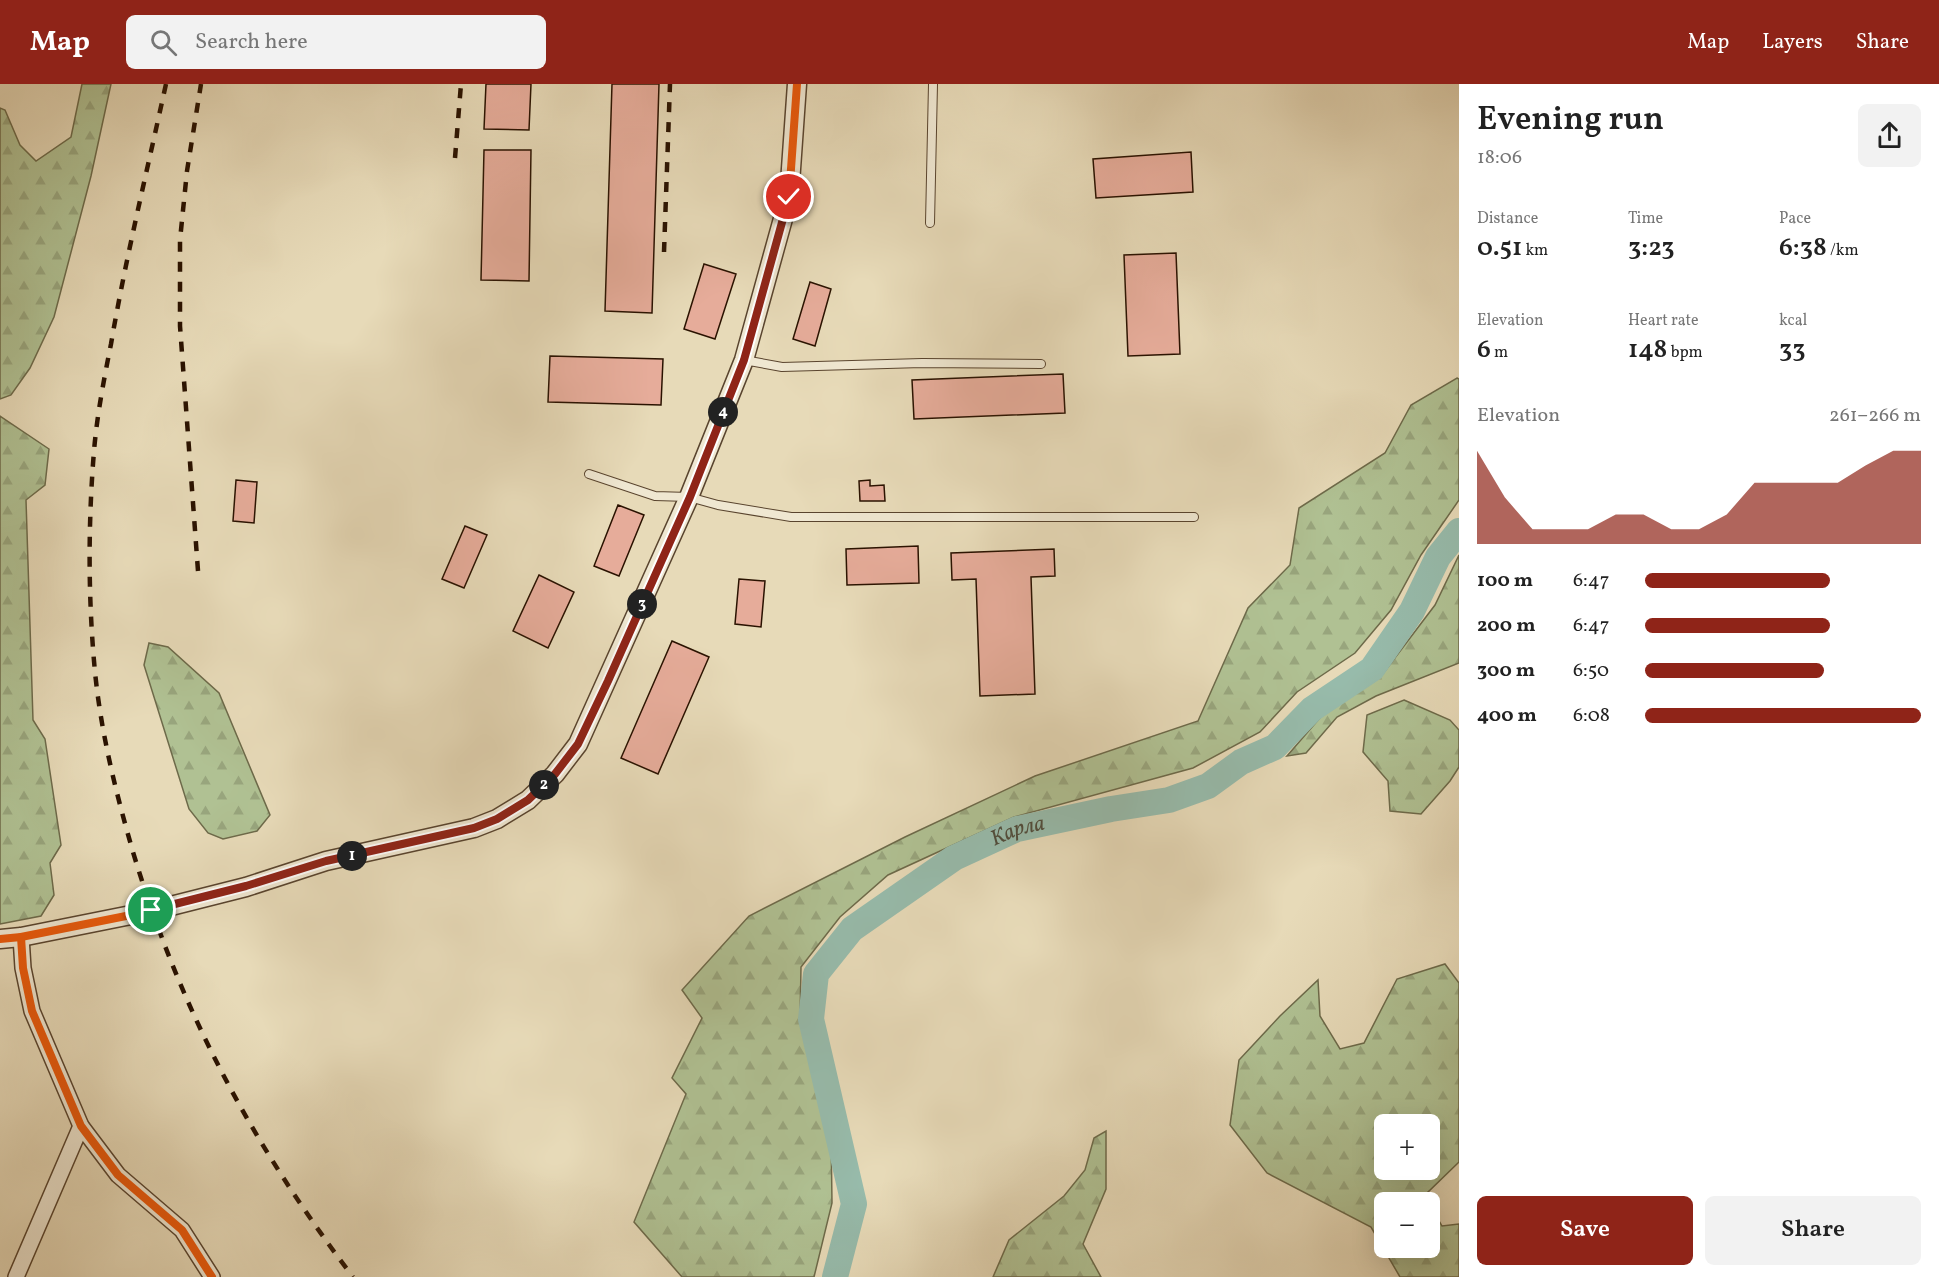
<!DOCTYPE html>
<html lang="en">
<head>
<meta charset="utf-8">
<style>
	body { margin:0; font-family:Vollkorn,serif; background:#f2f2f2; color:#222; height:100vh; display:flex; flex-direction:column; font-size:22px; white-space:nowrap }
	* { box-sizing:border-box; margin:0 }
	p { font-size:20px; color:#767676 }
	.icon { flex:none; width:33px; height:33px; fill:none; stroke:currentColor; stroke-width:2; stroke-linecap:round; stroke-linejoin:round }
	.map { position:relative; flex:1; overflow:hidden }
	.side { display:flex; flex-direction:column; background:#fff; width:480px }
	.side>* { flex:none }
	.buttons { position:absolute; left:1374px; top:1030px; display:grid; gap:12px }
	.buttons a { display:grid; place-items:center; width:66px; height:66px; border-radius:9px; background:#fff; box-shadow:0 6px 24px #0002; font-size:30px }
	.pin { position:absolute; display:grid; place-items:center; width:51px; height:51px; color:#fff; margin:-26px; border:3px solid #fff; border-radius:50%; box-shadow:0 2px 6px #0007 }
	.km { position:absolute; width:30px; height:30px; margin:-15px; border-radius:50%; background:#222; color:#fff; font-size:16px; line-height:30px; text-align:center }
	.round { display:grid; place-items:center; flex:none; width:63px; height:63px; border-radius:9px; background:#f2f2f2 }
	.summary { display:flex; align-items:center; justify-content:space-between; height:102px; padding:0 18px }
	h1 { font-size:33px; font-weight:600; line-height:45px }
	.metrics { display:grid; grid-template-columns:repeat(3,1fr); gap:9px; height:102px; padding:6px 18px }
	.metrics div { display:grid; align-content:center }
	.metrics b { font-size:26px; font-weight:600 }
	.metrics small { font-size:16px; font-weight:400 }
	.metrics p { font-size:16px }
	.chart { height:168px; padding:12px 18px }
	.chart p { display:flex; justify-content:space-between }
	.chart svg { width:100%; height:108px; margin-top:6px; fill:#8f2418; opacity:.7 }
	.action { display:flex; gap:12px; margin-top:auto; padding:12px 18px }
	.action a { flex:1; height:69px; border-radius:9px; background:#8f2418; color:#fff; font-size:24px; font-weight:600; line-height:69px; text-align:center }
	.action a+a { background:#f2f2f2; color:#222 }
	ul { padding:0 18px; list-style:none; font-size:20px }
	li { display:grid; grid-template-columns:96px 72px 1fr; align-items:center; height:45px }
	li i { height:15px; border-radius:8px; background:#8f2418 }
	header { display:flex; align-items:center; gap:36px; box-sizing:border-box; height:84px; padding:0 30px; background:#8f2418; color:#fff }
	header strong { font-size:28px }
	nav { display:flex; gap:33px; margin-inline-start:auto; font-size:21px }
	.search { width:420px; height:54px; background:#f2f2f2; display:flex; align-items:center; gap:15px; box-sizing:border-box; padding:0 21px; border-radius:9px; color:#767676; font-size:22px }
	main { display:flex; flex:1; min-height:0 }
	.map>svg:first-child { display:block }
	.forest { fill:url(#forest-firs); stroke:#6d6a4a; stroke-width:1.5; fill-rule:evenodd }
	.lines { fill:none; stroke-linecap:round; stroke-linejoin:round }
	.river { stroke:#97bbab; stroke-width:26 }
	.building { fill:#e6ac9a; stroke:#2a1200; stroke-width:1.5 }
	.service-casing { stroke:#59442e; stroke-width:10 }
	.minor-casing { stroke:#59442e; stroke-width:18 }
	.tertiary-casing { stroke:#59442e; stroke-width:21 }
	.service { stroke:#efe7d1; stroke-width:8 }
	.minor { stroke:#efe7d1; stroke-width:15 }
	.tertiary { stroke:#efe7d1; stroke-width:18 }
	.rail { stroke:#2a1200; stroke-width:4.5; stroke-dasharray:10 10; stroke-linecap:butt }
	.cycleway-casing { stroke:#efe7d1; stroke-width:11 }
	.cycleway { stroke:#e8590c; stroke-width:8 }
	.route-casing { stroke:#fff; stroke-width:12 }
	.route { stroke:#8f2418; stroke-width:8 }
	.labels { text-anchor:middle; dominant-baseline:central; stroke-width:5; stroke-linejoin:round; paint-order:stroke }
	.water-label { font-size:22px; font-style:italic; fill:#504d3c; stroke:#efe7d1 }
</style>
</head>
<body>
<header>
<strong>Map</strong>
<div class="search"><svg class="icon" aria-label="search" viewBox="0 0 24 24"><circle cx="10" cy="10" r="6"/><path d="M15 15l6 6"/></svg>Search here</div>
<nav><a>Map</a><a>Layers</a><a>Share</a></nav>
</header>
<main>
<div class="map">
<svg width="1459" height="1193" viewBox="0 0 1459 1193">
	<defs>
		<pattern id="forest-firs" width="22" height="20" patternUnits="userSpaceOnUse" patternTransform="scale(1.5)"><rect width="22" height="20" fill="#b0c193"/><path d="M5 1l3.5 6h-7zM16 11l3.5 6h-7z" fill="#98a57d"/></pattern>
	</defs>
	<rect width="100%" height="100%" fill="#e7dab8"/>
	<filter id="stains"><feTurbulence type="fractalNoise" baseFrequency=".00333" numOctaves="4"/><feColorMatrix values="0 0 0 0 .2 0 0 0 0 .09 0 0 0 0 .02 0 0 0 .5 -.17"/></filter>
	<radialGradient id="worn" r=".72"><stop offset=".6" stop-color="#630" stop-opacity="0"/><stop offset="1" stop-color="#630" stop-opacity=".3"/></radialGradient>
	<!-- forest -->
	<g class="forest">
		<path d="M 82,0 L 111,0 L 91,92 L 54,233 L 30,284 L 11,311 L 0,315 L 0,24 L 5,26 L 20,61 L 36,77 L 71,53 Z"/>
		<path d="M 1457,294 L 1459,295 L 1459,416 L 1421,471 L 1391,526 L 1355,569 L 1297,608 L 1260,648 L 1193,684 L 1014,733 L 888,791 L 840,833 L 801,883 L 800,937 L 831,1048 L 832,1119 L 814,1193 L 682,1193 L 634,1138 L 686,1010 L 672,994 L 702,934 L 682,906 L 749,832 L 905,753 L 1035,692 L 1198,637 L 1248,524 L 1290,481 L 1299,424 L 1385,369 L 1411,321 Z"/>
		<path d="M 0,332 L 49,365 L 45,401 L 26,416 L 33,636 L 45,655 L 61,761 L 50,779 L 54,811 L 41,832 L 0,840 Z"/>
		<path d="M 1459,471 L 1459,579 L 1376,612 L 1337,633 L 1306,669 L 1287,672 L 1325,628 L 1382,591 L 1435,521 Z"/>
		<path d="M 149,559 L 168,563 L 219,609 L 270,731 L 257,747 L 223,755 L 208,749 L 189,725 L 144,581 Z"/>
		<path d="M 1404,616 L 1450,636 L 1459,646 L 1459,683 L 1450,697 L 1421,730 L 1390,727 L 1388,697 L 1363,668 L 1367,631 Z"/>
		<path d="M 1445,880 L 1459,899 L 1459,1078 L 1424,1112 L 1428,1119 L 1384,1119 L 1384,1164 L 1430,1164 L 1430,1121 L 1442,1142 L 1459,1140 L 1459,1193 L 1400,1193 L 1371,1143 L 1267,1089 L 1230,1041 L 1239,976 L 1280,932 L 1318,896 L 1320,932 L 1340,965 L 1364,959 L 1397,895 ZM 1384,1041 L 1430,1041 L 1430,1086 L 1384,1086 Z"/>
		<path d="M 1106,1047 L 1106,1105 L 1083,1160 L 1101,1193 L 993,1193 L 1009,1156 L 1064,1112 L 1085,1086 L 1094,1054 Z"/>
	</g>
	<g class="lines">
		<!-- river -->
		<path class="river" id="s1" d="M 835,1193 L 854,1120 L 811,935 L 816,890 L 852,845 L 954,774 L 1017,745 L 1111,725 L 1169,716 L 1208,702 L 1241,678 L 1275,663 L 1312,625 L 1372,585 L 1412,527 L 1438,473 L 1459,447"/>
	</g>
	<!-- building -->
	<g class="building">
		<path d="M 486,0 L 531,0 L 529,46 L 484,45 Z"/>
		<path d="M 612,0 L 659,0 L 652,229 L 605,227 Z"/>
		<path d="M 484,66 L 531,66 L 529,197 L 481,196 Z"/>
		<path d="M 1191,68 L 1193,108 L 1096,114 L 1093,75 Z"/>
		<path d="M 1176,169 L 1180,270 L 1128,272 L 1124,171 Z"/>
		<path d="M 704,180 L 736,190 L 715,255 L 684,245 Z"/>
		<path d="M 810,198 L 831,205 L 815,262 L 793,255 Z"/>
		<path d="M 550,272 L 663,275 L 661,321 L 548,318 Z"/>
		<path d="M 1063,290 L 1065,329 L 914,335 L 912,296 Z"/>
		<path d="M 236,396 L 257,398 L 254,439 L 233,437 Z"/>
		<path d="M 870,396 L 870,402 L 884,401 L 885,417 L 860,417 L 859,397 Z"/>
		<path d="M 618,421 L 644,431 L 619,492 L 594,482 Z"/>
		<path d="M 465,442 L 487,451 L 464,504 L 442,495 Z"/>
		<path d="M 918,462 L 919,499 L 847,501 L 846,465 Z"/>
		<path d="M 1054,465 L 1055,492 L 1031,493 L 1035,610 L 980,612 L 976,495 L 952,496 L 951,469 Z"/>
		<path d="M 539,491 L 574,508 L 548,564 L 513,547 Z"/>
		<path d="M 739,495 L 765,497 L 761,543 L 735,540 Z"/>
		<path d="M 672,557 L 709,573 L 658,690 L 621,674 Z"/>
	</g>
	<g class="lines">
		<!-- service casing -->
		<g class="service-casing">
			<g id="service">
				<path d="M 930,139 L 933,0"/>
				<path d="M 744,276 L 782,283 L 922,279 L 1041,280"/>
				<path d="M 589,390 L 655,412 L 689,413 L 718,421 L 791,433 L 1194,433"/>
			</g>
		</g>
		<!-- minor casing -->
		<g class="minor-casing">
			<g id="minor">
				<path d="M 21,853 L 23,884 L 32,927 L 81,1042 L 118,1091 L 182,1146 L 212,1193"/>
				<path d="M 16,1193 L 81,1042"/>
			</g>
		</g>
		<!-- tertiary casing -->
		<g class="tertiary-casing">
			<path id="tertiary" d="M 0,855 L 21,853 L 151,827 L 246,803 L 326,777 L 474,744 L 497,735 L 528,716 L 555,690 L 578,660 L 689,413 L 744,276 L 789,113 L 797,0"/>
		</g>
		<!-- service -->
		<use href="#service" class="service"/>
		<!-- minor -->
		<use href="#minor" class="minor"/>
		<!-- tertiary -->
		<use href="#tertiary" class="tertiary"/>
		<!-- rail -->
		<g class="rail">
			<path d="M 166,0 C 147,87 126,173 111,260 C 104,295 97,331 94,367 C 88,440 88,515 95,588 C 101,649 116,709 133,768 C 181,928 252,1060 353,1193"/>
			<path d="M 455,74 L 461,0"/>
			<path d="M 664,168 L 670,0"/>
			<path d="M 198,487 L 180,242 L 180,156 L 187,87 L 201,0"/>
		</g>
		<!-- cycleway casing -->
		<g class="cycleway-casing">
			<g id="cycleway">
				<path d="M 21,853 L 23,884 L 32,927 L 81,1042 L 118,1091 L 182,1146 L 212,1193"/>
				<path d="M 0,855 L 21,853 L 151,827 L 246,803 L 326,777 L 474,744 L 497,735 L 528,716 L 555,690 L 578,660 L 689,413 L 744,276 L 789,113 L 797,0"/>
			</g>
		</g>
		<!-- cycleway -->
		<use href="#cycleway" class="cycleway"/>
	</g>
	<g class="lines">
		<!-- route casing -->
		<g class="route-casing">
			<path id="route" d="M 151,826 L 246,802 L 326,777 L 474,744 L 497,735 L 528,716 L 555,690 L 578,660 L 608,597 L 690,413 L 744,276 L 789,113"/>
		</g>
		<!-- route -->
		<use href="#route" class="route"/>
	</g>
	<g class="labels">
		<!-- water labels -->
		<g class="water-label">
			<text stroke="none"><textPath href="#s1" startOffset="562">Карла</textPath></text>
		</g>
	</g>
	<rect width="100%" height="100%" filter="url(#stains)"/>
	<rect width="100%" height="100%" fill="url(#worn)"/>
</svg>
<div class="buttons">
<a>+</a>
<a>−</a>
</div>
<div class="pin" style="left:151px;top:826px;background:#1e9e55"><svg class="icon" aria-label="arrive" viewBox="0 0 24 24"><path d="M6 21V4h12l-3 4 3 4H6"/></svg></div>
<div class="pin" style="left:789px;top:113px;background:#d93025"><svg class="icon" aria-label="check" viewBox="0 0 24 24"><path d="M5 12l5 5 9-10"/></svg></div>
<b class="km" style="left:352px;top:772px">1</b>
<b class="km" style="left:544px;top:701px">2</b>
<b class="km" style="left:642px;top:520px">3</b>
<b class="km" style="left:723px;top:328px">4</b>
</div>
<section class="side">
<div class="summary"><div><h1>Evening run</h1><p>18:06</p></div><a class="round"><svg class="icon" aria-label="share" viewBox="0 0 24 24"><path d="M12 15V3M7 8l5-5 5 5M5 13v7h14v-7"/></svg></a></div>
<div class="metrics">
<div><p>Distance</p><b>0.51<small> km</small></b></div>
<div><p>Time</p><b>3:23</b></div>
<div><p>Pace</p><b>6:38<small> /km</small></b></div>
</div>
<div class="metrics">
<div><p>Elevation</p><b>6<small> m</small></b></div>
<div><p>Heart rate</p><b>148<small> bpm</small></b></div>
<div><p>kcal</p><b>33</b></div>
</div>
<div class="chart"><p><span>Elevation</span>261–266 m</p>
<svg viewBox="0 0 160 44" preserveAspectRatio="none"><path d="M0 44V6L10 25L20 38L30 38L40 38L50 32L60 32L70 38L80 38L90 32L100 19L110 19L120 19L130 19L140 12L150 6L160 6V44z"/></svg>
</div>
<ul>
<li><b>100 m</b>6:47<i style="width:67%"></i></li>
<li><b>200 m</b>6:47<i style="width:67%"></i></li>
<li><b>300 m</b>6:50<i style="width:65%"></i></li>
<li><b>400 m</b>6:08<i style="width:100%"></i></li>
</ul>
<div class="action"><a>Save</a><a>Share</a></div>
</section>
</main>
</body>
</html>
